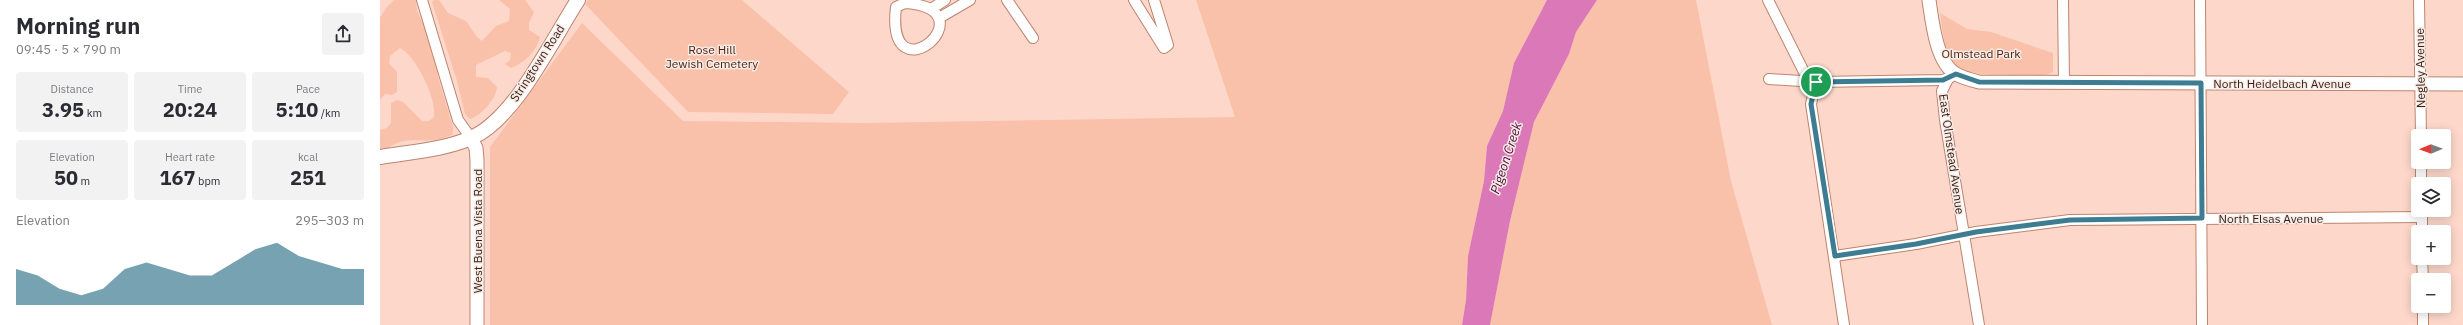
<!DOCTYPE html>
<html lang="en">
<head>
<meta charset="utf-8">
<style>
	body { margin:0; font-family:"IBM Plex Sans",sans-serif; background:#f2f2f3; color:#2b2b33; height:100vh; display:flex; flex-direction:column; font-size:15px; white-space:nowrap }
	* { box-sizing:border-box; margin:0 }
	p { font-size:13px; color:#7c7c81 }
	.icon { flex:none; width:22px; height:22px; fill:none; stroke:currentColor; stroke-width:2; stroke-linecap:round; stroke-linejoin:round }
	.map { position:relative; flex:1; overflow:hidden }
	.drawer { display:flex; flex-direction:column; background:#fff; width:380px }
	.drawer>* { flex:none }
	.needle { width:26px; rotate:269deg }
	.controls { position:absolute; left:2031px; top:129px; display:grid; gap:8px }
	.controls a { display:grid; place-items:center; width:40px; height:40px; border-radius:4px; background:#fff; box-shadow:0 2px 10px #0003; font-size:20px }
	.pin { position:absolute; display:grid; place-items:center; width:34px; height:34px; color:#fff; margin:-17px; border:2px solid #fff; border-radius:50%; box-shadow:0 1px 4px #0007 }
	.round { display:grid; place-items:center; flex:none; width:42px; height:42px; border-radius:4px; background:#f2f2f3 }
	.overview { display:flex; align-items:center; justify-content:space-between; height:68px; padding:0 16px }
	h1 { font-size:22px; font-weight:700; line-height:30px }
	.figures { display:grid; grid-template-columns:repeat(3,1fr); gap:6px; height:68px; padding:4px 16px }
	.figures div { display:grid; align-content:center; border-radius:4px; background:#f2f2f3; text-align:center }
	.figures b { font-size:20px; font-weight:700 }
	.figures small { font-size:11px; font-weight:400 }
	.figures p { font-size:11px }
	.chart { height:112px; padding:8px 16px }
	.chart p { display:flex; justify-content:space-between }
	.chart svg { width:100%; height:72px; margin-top:4px; fill:#3d7c91; opacity:.7 }
	main { display:flex; flex:1; min-height:0 }
	.map>svg:first-child { display:block }
	.green { fill:#f9c0aa }
	.water { fill:#da78b8 }
	.lines { fill:none; stroke-linecap:round; stroke-linejoin:round }
	.minor-casing { stroke:#bd846e; stroke-width:12 }
	.tertiary-casing { stroke:#bd846e; stroke-width:15 }
	.secondary-casing { stroke:#bd846e; stroke-width:16 }
	.minor { stroke:#fff; stroke-width:10 }
	.tertiary { stroke:#fff; stroke-width:13 }
	.secondary { stroke:#fff; stroke-width:14 }
	.route-casing { stroke:#fff; stroke-width:8 }
	.route { stroke:#3d7c91; stroke-width:5 }
	.labels { text-anchor:middle; dominant-baseline:central; stroke-width:3; stroke-linejoin:round; paint-order:stroke }
	.park-label { font-size:12px; fill:#491f0d; stroke:#f8ebe6 }
	.street-label { font-size:12px; fill:#351e15; stroke:#f8ebe6 }
	.water-label { font-size:13px; font-style:italic; fill:#4a0c38; stroke:#f8ebe6 }
</style>
</head>
<body>
<main>
<section class="drawer">
<div class="overview"><div><h1>Morning run</h1><p>09:45 · 5 × 790 m</p></div><a class="round"><svg class="icon" aria-label="share" viewBox="0 0 24 24"><path d="M12 15V3M7 8l5-5 5 5M5 13v7h14v-7"/></svg></a></div>
<div class="figures">
<div><p>Distance</p><b>3.95<small> km</small></b></div>
<div><p>Time</p><b>20:24</b></div>
<div><p>Pace</p><b>5:10<small> /km</small></b></div>
</div>
<div class="figures">
<div><p>Elevation</p><b>50<small> m</small></b></div>
<div><p>Heart rate</p><b>167<small> bpm</small></b></div>
<div><p>kcal</p><b>251</b></div>
</div>
<div class="chart"><p><span>Elevation</span>295–303 m</p>
<svg viewBox="0 0 160 44" preserveAspectRatio="none"><path d="M0 44V22L10 26L20 34L30 38L40 34L50 22L60 18L70 22L80 26L90 26L100 18L110 10L120 6L130 14L140 18L150 22L160 22V44z"/></svg>
</div>
</section>
<div class="map">
<svg width="2083" height="325" viewBox="0 0 2083 325">
	<rect width="100%" height="100%" fill="#fdd8ca"/>
	<!-- green -->
	<g class="green">
		<path d="M 14,0 L 36,0 L 37,11 L 51,40 L 58,77 L 73,127 L 73,134 C 53,146 35,136 17,143 C 10,146 8,150 0,150 L 0,130 L 7,128 L 11,123 L 11,103 L 17,100 L 23,102 L 42,121 L 49,121 L 54,117 C 57,99 36,56 20,48 L 10,56 L 9,63 L 17,72 L 17,92 L 12,95 L 5,94 L 0,100 L 0,18 L 6,8 Z"/>
		<path d="M 54,0 L 59,0 L 68,13 L 86,21 L 97,37 L 102,41 L 116,26 L 129,21 L 130,9 L 119,0 L 145,0 L 154,12 L 149,23 L 149,30 L 160,37 C 157,51 144,63 131,68 L 125,64 L 130,60 L 131,53 L 125,51 L 96,65 L 96,77 L 108,78 L 117,87 C 116,99 101,116 90,119 L 85,114 L 77,81 L 52,2 Z"/>
		<path d="M 208,0 L 362,0 L 469,92 L 453,114 L 308,112 L 205,4 Z"/>
		<path d="M 816,0 L 1167,0 L 1134,63 L 1123,111 L 1107,146 L 1104,181 L 1088,256 L 1086,300 L 1082,325 L 110,325 L 110,147 L 202,23 L 303,121 L 484,123 L 855,117 Z"/>
		<path d="M 1217,0 L 1316,0 L 1351,181 L 1392,325 L 1110,325 L 1130,221 L 1154,122 L 1189,54 L 1196,32 Z"/>
		<path d="M 1560,13 L 1587,29 L 1611,32 L 1673,53 L 1673,72 C 1665,78 1647,75 1637,75 C 1577,74 1567,76 1560,13 Z"/>
	</g>
	<!-- water -->
	<path class="water" d="M 1167,0 L 1217,0 L 1196,32 L 1189,54 L 1154,122 L 1130,221 L 1110,325 L 1082,325 L 1086,300 L 1088,256 L 1104,181 L 1107,146 L 1123,111 L 1134,63 Z"/>
	<g class="lines">
		<!-- minor casing -->
		<g class="minor-casing">
			<g id="minor">
				<path d="M 42,0 L 78,120 L 91,138"/>
				<path d="M 627,0 L 653,38"/>
				<path d="M 754,0 L 784,48 L 788,45 L 774,0"/>
				<path d="M 1388,0 L 1424,72 L 1436,82 L 1431,104 L 1464,325"/>
				<path d="M 1683,0 L 1684,83"/>
				<path d="M 1820,0 L 1822,325"/>
				<path d="M 2039,0 L 2041,136"/>
				<path d="M 525,3 C 613,9 505,102 516,7 Z"/>
				<path d="M 551,9 L 565,0"/>
				<path d="M 559,18 L 590,0"/>
				<path d="M 1389,79 L 1436,82 L 1563,80 L 1571,77"/>
				<path d="M 1568,79 L 1562,91 L 1565,120 L 1599,325"/>
				<path d="M 2041,162 L 2041,184"/>
				<path d="M 2042,210 L 2042,232"/>
				<path d="M 1455,256 L 1536,244 L 1596,232 L 1690,220 L 2041,217"/>
				<path d="M 2042,258 L 2043,280"/>
				<path d="M 2043,306 L 2043,325"/>
			</g>
		</g>
		<!-- tertiary casing -->
		<g class="tertiary-casing">
			<g id="tertiary">
				<path d="M 1549,0 C 1552,20 1556,63 1576,74 C 1583,78 1591,80 1599,82 L 2083,84"/>
				<path d="M 91,138 L 96,148 L 97,160 L 97,325"/>
			</g>
		</g>
		<!-- secondary casing -->
		<g class="secondary-casing">
			<path id="secondary" d="M 0,157 C 30,152 65,150 93,137 C 136,117 172,40 198,0"/>
		</g>
		<!-- minor -->
		<use href="#minor" class="minor"/>
		<!-- tertiary -->
		<use href="#tertiary" class="tertiary"/>
		<!-- secondary -->
		<use href="#secondary" class="secondary"/>
	</g>
	<g class="lines">
		<!-- route casing -->
		<g class="route-casing">
			<path id="route" d="M 1576,74 L 1599,82 L 1821,83 L 1822,218 L 1690,220 L 1596,232 L 1536,244 L 1455,256 L 1431,104 L 1436,82 L 1563,80 Z"/>
		</g>
		<!-- route -->
		<use href="#route" class="route"/>
	</g>
	<g class="labels">
		<!-- park labels -->
		<g class="park-label">
			<text x="332" y="49">Rose Hill<tspan x="332" dy="14">Jewish Cemetery</tspan></text>
			<text x="1601" y="53">Olmstead Park</text>
		</g>
		<!-- street labels -->
		<g class="street-label">
			<text transform="translate(157 63) rotate(-57)">Stringtown Road</text>
			<text transform="translate(2040 68) rotate(-91)">Negley Avenue</text>
			<text x="1902" y="83">North Heidelbach Avenue</text>
			<text transform="translate(1572 154) rotate(82)">East Olmstead Avenue</text>
			<text x="1891" y="218">North Elsas Avenue</text>
			<text transform="translate(97 231) rotate(-90)">West Buena Vista Road</text>
		</g>
		<!-- water labels -->
		<g class="water-label">
			<text transform="translate(1126 158) rotate(-72)">Pigeon Creek</text>
		</g>
	</g>
</svg>
<div class="controls">
<a><svg class="needle" viewBox="-14 -14 28 28"><path d="M0-13l5 13h-10z" fill="#e53935"/><path d="M0 13l5-13h-10z" fill="#7c7c81"/></svg></a>
<a><svg class="icon" aria-label="layers" viewBox="0 0 24 24"><path d="M12 4l9 5-9 5-9-5zM3 14l9 5 9-5"/></svg></a>
<a>+</a>
<a>−</a>
</div>
<div class="pin" style="left:1436px;top:82px;background:#1e9e55"><svg class="icon" aria-label="arrive" viewBox="0 0 24 24"><path d="M6 21V4h12l-3 4 3 4H6"/></svg></div>
</div>
</main>
</body>
</html>
